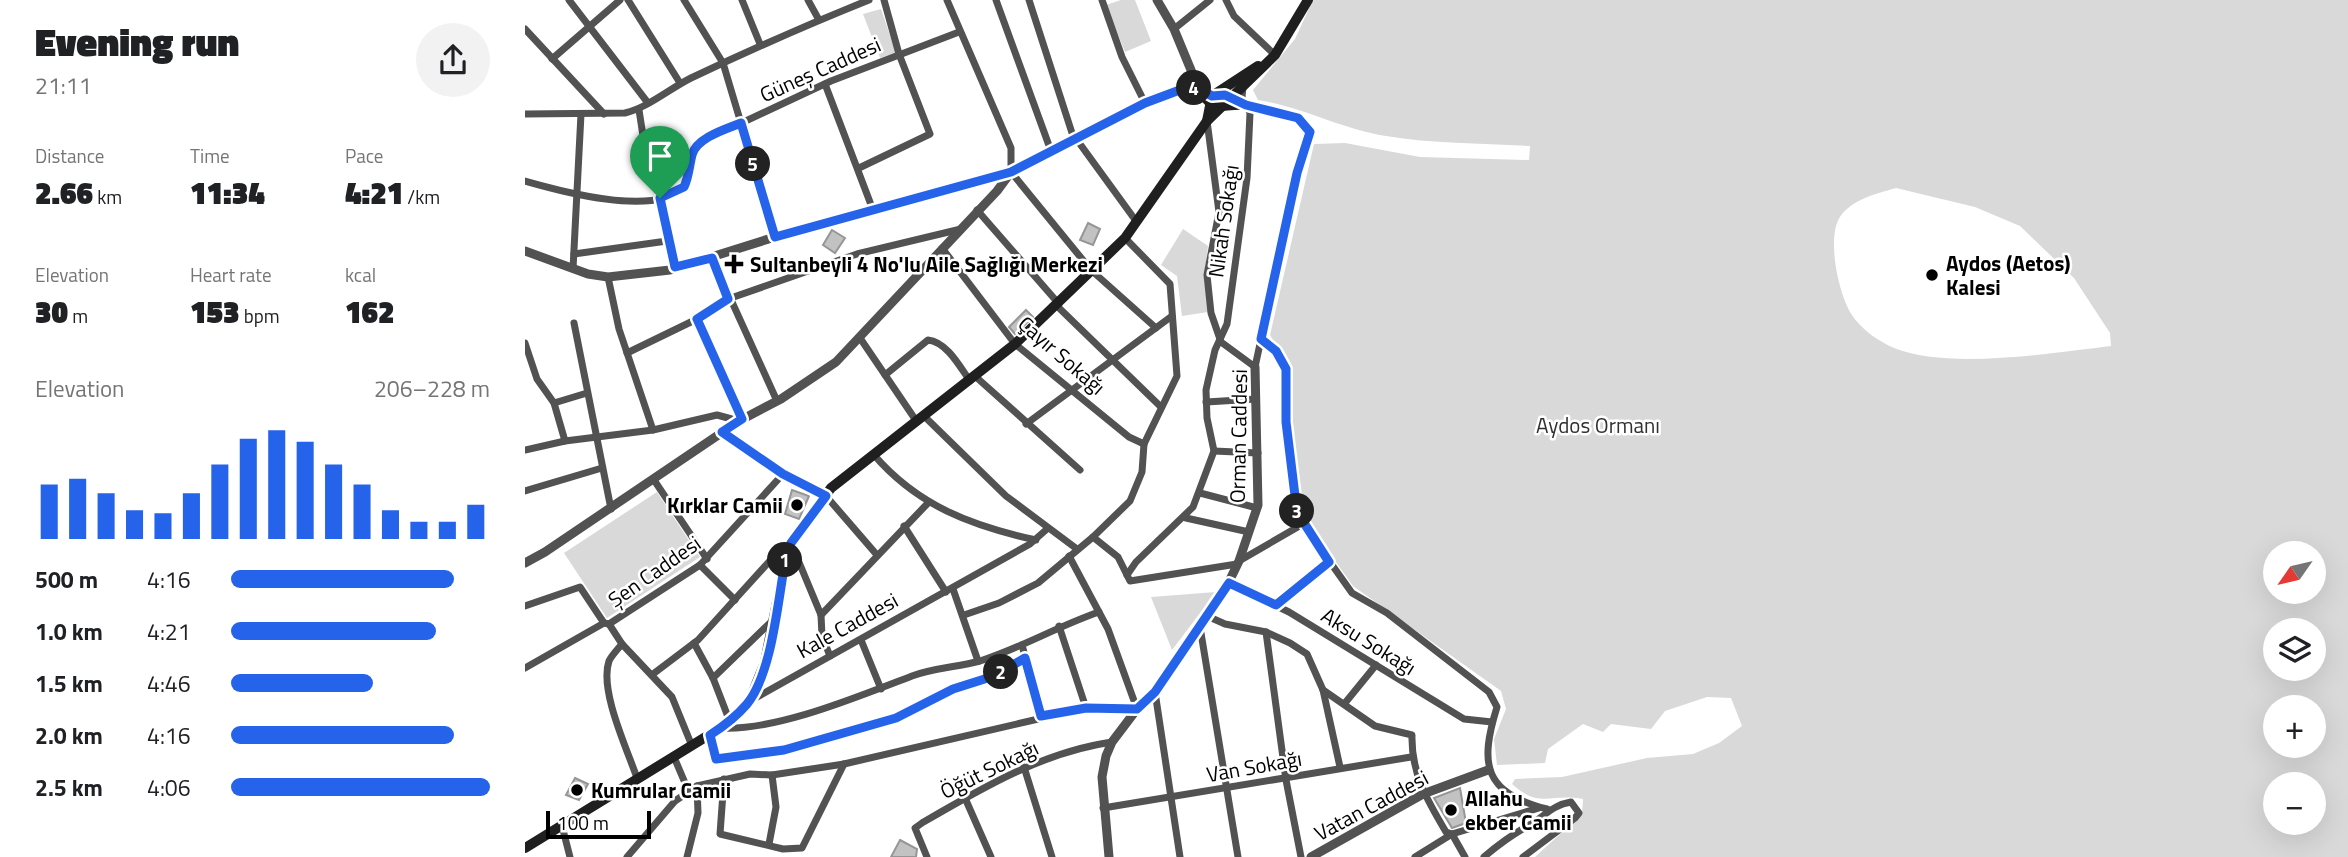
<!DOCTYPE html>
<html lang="en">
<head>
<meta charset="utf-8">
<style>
	body { margin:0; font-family:"Titillium Web",sans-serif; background:#f2f2f2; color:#202124; height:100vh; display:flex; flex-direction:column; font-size:26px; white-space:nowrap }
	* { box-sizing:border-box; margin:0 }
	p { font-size:23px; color:#757577 }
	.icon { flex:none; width:38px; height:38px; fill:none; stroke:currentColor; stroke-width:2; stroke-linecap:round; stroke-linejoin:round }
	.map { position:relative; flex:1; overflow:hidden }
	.panel { display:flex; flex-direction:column; background:#fff; width:525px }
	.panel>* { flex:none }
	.needle { width:46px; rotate:236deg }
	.tools { position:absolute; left:1738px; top:541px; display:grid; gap:14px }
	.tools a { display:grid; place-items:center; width:63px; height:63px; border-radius:50%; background:#fff; box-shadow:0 7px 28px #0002; font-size:35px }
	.scale { position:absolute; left:21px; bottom:18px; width:105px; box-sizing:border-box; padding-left:7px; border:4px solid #000; border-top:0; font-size:19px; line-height:24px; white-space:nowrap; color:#000; -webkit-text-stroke:5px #fff; paint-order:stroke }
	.pin { position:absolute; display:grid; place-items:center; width:60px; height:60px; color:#fff; margin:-72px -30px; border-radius:50% 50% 50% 0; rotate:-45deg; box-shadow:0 0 7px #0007 }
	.pin .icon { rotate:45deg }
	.km { position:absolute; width:35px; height:35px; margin:-18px; border-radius:50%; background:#222; color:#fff; font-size:19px; line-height:35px; text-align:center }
	.round { display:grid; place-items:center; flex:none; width:74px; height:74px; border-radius:37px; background:#f2f2f2 }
	.head { display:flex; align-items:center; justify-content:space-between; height:119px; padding:0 35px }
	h1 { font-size:38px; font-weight:800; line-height:52px }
	.metrics { display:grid; grid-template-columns:repeat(3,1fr); gap:10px; height:119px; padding:7px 35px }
	.metrics div { display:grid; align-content:center }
	.metrics b { font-size:30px; font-weight:800 }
	.metrics small { font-size:19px; font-weight:400 }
	.metrics p { font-size:19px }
	.chart { height:196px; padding:14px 35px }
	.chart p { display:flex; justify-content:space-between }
	.chart svg { width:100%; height:126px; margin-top:7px; stroke:#2563eb; stroke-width:6 }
	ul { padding:0 35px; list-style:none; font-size:23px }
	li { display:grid; grid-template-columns:112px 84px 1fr; align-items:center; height:52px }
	li i { height:18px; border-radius:9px; background:#2563eb }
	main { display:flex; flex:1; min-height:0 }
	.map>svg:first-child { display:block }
	.green { fill:#d9d9d9; fill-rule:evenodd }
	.building { fill:#c2c2c2; stroke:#969696; stroke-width:2 }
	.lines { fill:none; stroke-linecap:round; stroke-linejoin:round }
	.minor { stroke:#525252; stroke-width:7 }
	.tertiary { stroke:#525252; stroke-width:9 }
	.secondary { stroke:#1f1f1f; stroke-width:10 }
	.route-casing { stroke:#fff; stroke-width:14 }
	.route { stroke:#2563eb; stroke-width:9 }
	.poi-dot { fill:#000; stroke:#fff; stroke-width:2.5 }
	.labels { text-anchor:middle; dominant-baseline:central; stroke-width:5; stroke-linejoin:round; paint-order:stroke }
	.street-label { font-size:21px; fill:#000; stroke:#fff }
	.poi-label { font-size:21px; font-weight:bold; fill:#000; stroke:#fff; text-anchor:start }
	.park-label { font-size:21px; fill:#303030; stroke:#fff }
</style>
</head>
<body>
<main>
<section class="panel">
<div class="head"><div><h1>Evening run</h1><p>21:11</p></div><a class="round"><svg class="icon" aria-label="share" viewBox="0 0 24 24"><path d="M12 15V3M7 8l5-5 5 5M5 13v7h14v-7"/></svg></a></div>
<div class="metrics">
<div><p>Distance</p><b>2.66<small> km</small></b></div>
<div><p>Time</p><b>11:34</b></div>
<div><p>Pace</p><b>4:21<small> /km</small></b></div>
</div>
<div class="metrics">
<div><p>Elevation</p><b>30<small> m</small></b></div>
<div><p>Heart rate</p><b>153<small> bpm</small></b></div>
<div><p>kcal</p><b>162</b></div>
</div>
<div class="chart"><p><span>Elevation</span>206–228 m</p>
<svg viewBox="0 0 160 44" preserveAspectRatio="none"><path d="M5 44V25M15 44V23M25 44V28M35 44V34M45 44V35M55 44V28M65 44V18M75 44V9M85 44V6M95 44V10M105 44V18M115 44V25M125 44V34M135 44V38M145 44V38M155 44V32"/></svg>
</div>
<ul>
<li><b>500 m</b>4:16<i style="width:86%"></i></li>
<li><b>1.0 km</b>4:21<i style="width:79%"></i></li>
<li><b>1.5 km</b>4:46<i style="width:55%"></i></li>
<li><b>2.0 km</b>4:16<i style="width:86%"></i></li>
<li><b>2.5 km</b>4:06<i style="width:100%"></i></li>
</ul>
</section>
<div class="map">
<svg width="1823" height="857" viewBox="0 0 1823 857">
	<rect width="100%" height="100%" fill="#fff"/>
	<!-- green -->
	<g class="green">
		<path d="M 596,0 L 610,0 L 626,41 L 600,52 L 581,5 Z"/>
		<path d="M 788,0 L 1823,0 L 1823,857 L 1010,857 L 1057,814 L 1058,799 C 1026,793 1014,809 987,784 L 990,779 L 1037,777 L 1122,758 L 1168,754 L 1194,743 L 1217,726 L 1206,698 L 1182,697 L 1140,711 L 1126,729 L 1086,724 L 1078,732 L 1058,724 L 1023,749 L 1020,763 L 972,765 L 969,739 L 981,709 L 976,691 L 828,586 L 774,510 L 764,369 L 745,335 L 789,144 L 820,143 L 895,157 L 1004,160 L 1005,146 C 958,143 908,144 861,136 C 816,129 778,107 733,100 L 728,90 L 770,39 ZM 1371,188 L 1450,207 L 1495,226 L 1549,278 L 1585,333 L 1586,346 C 1528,353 1423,370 1369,348 C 1353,341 1336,329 1327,315 C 1314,296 1301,238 1315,217 C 1327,199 1351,194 1371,188 ZM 1750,553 L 1788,553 L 1788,592 L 1750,592 ZM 1750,630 L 1788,630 L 1788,668 L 1750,668 ZM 1750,707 L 1788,707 L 1788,746 L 1750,746 ZM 1750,784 L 1788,784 L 1788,822 L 1750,822 Z"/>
		<path d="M 356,9 L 371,53 L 355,58 L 338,14 Z"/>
		<path d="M 658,229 L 683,246 L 679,279 L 683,312 L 657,316 L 652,276 L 636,265 Z"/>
		<path d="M 132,492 L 175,557 L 82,618 L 39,553 Z"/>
		<path d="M 691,592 L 647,650 L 626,597 Z"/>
	</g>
	<!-- building -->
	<g class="building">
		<path d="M 563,223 L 575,229 L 568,245 L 555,240 Z"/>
		<path d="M 307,230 L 320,238 L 310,253 L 298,245 Z"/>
		<path d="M 501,310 L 508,317 L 490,334 L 484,327 Z"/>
		<path d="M 267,490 L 284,496 L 274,519 L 260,514 Z"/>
		<path d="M 50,778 L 63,784 L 54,800 L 41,795 Z"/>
		<path d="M 935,788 L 941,823 L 927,828 L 909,798 Z"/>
		<path d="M 375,840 L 392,849 L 391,857 L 366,857 Z"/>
	</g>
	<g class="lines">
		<!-- minor -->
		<g class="minor">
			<path d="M 44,0 L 123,103"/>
			<path d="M 103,0 L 155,83"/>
			<path d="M 159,0 L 198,63 L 250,237"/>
			<path d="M 217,0 L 235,44"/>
			<path d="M 283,0 L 294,20"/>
			<path d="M 422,0 L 486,148 L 486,172 L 566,270 L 631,328"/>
			<path d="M 471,0 L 526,151"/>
			<path d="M 504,0 L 547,133 L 611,221"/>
			<path d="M 577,0 L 597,57 L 620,103"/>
			<path d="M 701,0 L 709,16 L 750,55"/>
			<path d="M 0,29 L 79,114"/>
			<path d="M 649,29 L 685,0"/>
			<path d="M 27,59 L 95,0"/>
			<path d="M 300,84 L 348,210"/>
			<path d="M 114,110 L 121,155 L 135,198 L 151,267"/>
			<path d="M 0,114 L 100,113 C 124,107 144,89 166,78 C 225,50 284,24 344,0"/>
			<path d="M 682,121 L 694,212 L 682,275 L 686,313 L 696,342 L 730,367 L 772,173 L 785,132 L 773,119 L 721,105"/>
			<path d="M 334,168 L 405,134 L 374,54 L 359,0"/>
			<path d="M 0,181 C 35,191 128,217 158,188 C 170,176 164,157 174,143 L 306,81 L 434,32"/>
			<path d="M 452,210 L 534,304"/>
			<path d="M 417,248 L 490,344 L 604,437 L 619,444"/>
			<path d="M 49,254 L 142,241"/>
			<path d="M 187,258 L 252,401"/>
			<path d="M 48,269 L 56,114"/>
			<path d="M 83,277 L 94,329 L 128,430"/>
			<path d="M 532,306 L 635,406"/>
			<path d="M 172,319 L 217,419"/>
			<path d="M 49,323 L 86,509"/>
			<path d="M 335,338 L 392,422"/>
			<path d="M 736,339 L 751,351 L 761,369 L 761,422 L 769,496 L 778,524 L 827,593 L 862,613 L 964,692 L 972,707 C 954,765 959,793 1022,809"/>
			<path d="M 0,343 L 12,379 L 29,403 L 40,441"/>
			<path d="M 102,353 L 172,319 L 203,299 L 332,254 L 436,229"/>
			<path d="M 360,375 L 403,340 C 422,342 435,367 445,381"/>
			<path d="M 451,377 L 555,470"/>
			<path d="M 681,402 L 731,399"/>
			<path d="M 29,403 L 62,393"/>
			<path d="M 400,417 L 481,496 L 552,549"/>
			<path d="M 501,424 L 647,316"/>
			<path d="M 197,432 L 258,474 L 301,496 L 352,555"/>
			<path d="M 0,450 L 40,441 L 128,430 L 192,415 L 214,421"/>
			<path d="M 689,451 L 733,453"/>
			<path d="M 349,455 C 393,506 447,526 511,540"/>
			<path d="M 129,480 L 182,559"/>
			<path d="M 0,491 L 77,468"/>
			<path d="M 675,493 L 732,508"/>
			<path d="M 661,518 L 724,532"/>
			<path d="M 379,526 L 421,592"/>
			<path d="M 568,537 L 593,557 L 605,581 L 712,564"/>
			<path d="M 714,561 L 778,524"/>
			<path d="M 175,565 L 210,600"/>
			<path d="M 602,575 L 611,562 L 668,507 L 689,451 L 682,418 L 681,390 L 690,350 L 702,324 L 722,178 L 725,113 L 717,97 L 718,87"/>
			<path d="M 704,583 L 764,612 L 939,719 L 967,722"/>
			<path d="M 428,589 L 453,661"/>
			<path d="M 751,605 L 804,562"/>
			<path d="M 0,606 L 55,587 L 79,623"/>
			<path d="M 296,615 L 403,503"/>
			<path d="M 439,615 L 474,603 L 513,583 L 568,537 L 605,501 L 617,472 L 619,444 L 652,376 L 645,284 L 600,238"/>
			<path d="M 682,616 L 700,624 L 741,632 L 765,643 L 782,654 L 798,690 L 850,726 L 887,735 C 886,773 902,800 921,832 L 927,834 L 1014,808"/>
			<path d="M 84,624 L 97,644 L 147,697 L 167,746"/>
			<path d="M 534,626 L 561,708"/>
			<path d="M 675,627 L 713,857"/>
			<path d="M 741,632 L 761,780 L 776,857"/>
			<path d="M 336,640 L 356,689"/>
			<path d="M 169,643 L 188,678 L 205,722"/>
			<path d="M 97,644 C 93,649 87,655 84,661 C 74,690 102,749 112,778"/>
			<path d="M 497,645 L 516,716"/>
			<path d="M 0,668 L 79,623 L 84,624 L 175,565 L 258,474"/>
			<path d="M 128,674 L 173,640 L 252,553 L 266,543 L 296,615 L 297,636 L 305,656"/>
			<path d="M 188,678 L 248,620"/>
			<path d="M 798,690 L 815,767"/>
			<path d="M 630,692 L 655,857"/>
			<path d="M 225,701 L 505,544 L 522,529"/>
			<path d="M 820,703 L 851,665"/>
			<path d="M 196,728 C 252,731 334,696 387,676 C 408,668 433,667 455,661 C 496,648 533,626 574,612"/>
			<path d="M 185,735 L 191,759 L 259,750 L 371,718 L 428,689 L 469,675 L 501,658"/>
			<path d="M 149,757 L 163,790"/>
			<path d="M 499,767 L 527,857"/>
			<path d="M 199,779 L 195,834 L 258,849 L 277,848 L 319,764"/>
			<path d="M 440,798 L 466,857"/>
			<path d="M 578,808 L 886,757"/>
			<path d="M 37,826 L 45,857"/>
			<path d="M 244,844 L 251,807 L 247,775"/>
			<path d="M 102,857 L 150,801 L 172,786 L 225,774 L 247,775 L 319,764 L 561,708 L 612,709 L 583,629 L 544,556"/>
			<path d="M 162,857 L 173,813 L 172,786"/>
			<path d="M 402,857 L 390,828 L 397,823 C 457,788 518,752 587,742"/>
			<path d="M 890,857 L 927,834 L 940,857"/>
			<path d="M 959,857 C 975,843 988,834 1006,824 C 1021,815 1028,805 1046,802 L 1054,813 L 1050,818 L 998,857"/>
		</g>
		<!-- tertiary -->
		<g class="tertiary">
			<path d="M 0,251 L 63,274 L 83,277 L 145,270 L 250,237 L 486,172"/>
			<path d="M 0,563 L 20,552 L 214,421 L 256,399 L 311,362 L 472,191 L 486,172 C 531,149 627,90 673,87 L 649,29 L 632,0"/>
			<path d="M 584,857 L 577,777 L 581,756 L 587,742 L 612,709 L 630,692 L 698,594 L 714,561 L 733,505 L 730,367"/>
			<path d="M 786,857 L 898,794 L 963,770"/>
		</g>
		<!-- secondary -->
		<g class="secondary">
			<path d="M 673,87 C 690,116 693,103 721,105"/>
			<path d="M 682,121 L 687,96 L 733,66"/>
			<path d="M 0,848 L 205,722 L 224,702 L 240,662 L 261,557 L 266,543 L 306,488 L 490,344 L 600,238 L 682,121 L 750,55 L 783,0"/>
		</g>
	</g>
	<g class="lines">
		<!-- route casing -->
		<g class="route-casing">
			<path id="route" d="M 660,88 L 673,88 L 687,96 L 700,95 L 721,105 L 773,118 L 785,132 L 772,173 L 736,339 L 751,351 L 761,369 L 761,422 L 772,512 L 804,562 L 751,605 L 704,583 L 630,692 L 612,709 L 561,708 L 516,716 L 500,658 L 469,676 L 428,689 L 371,718 L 259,750 L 191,759 L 185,735 C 199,726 211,717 222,704 C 248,672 253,597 261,557 L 266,543 L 301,496 L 258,474 L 197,432 L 217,419 L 172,319 L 203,299 L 187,258 L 150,267 L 135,198 L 159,187 C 164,176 164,167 167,155 C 171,138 201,129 216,123 L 250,237 L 486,172 L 620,103 Z"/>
		</g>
		<!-- route -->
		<use href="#route" class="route"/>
	</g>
	<!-- markers -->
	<g class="poi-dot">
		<path d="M205.5 253.5h7v7h7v7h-7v7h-7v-7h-7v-7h7z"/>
		<circle cx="1407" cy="275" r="7"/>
		<circle cx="272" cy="505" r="7"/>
		<circle cx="52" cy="790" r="7"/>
		<circle cx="926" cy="810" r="7"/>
	</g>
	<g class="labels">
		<!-- street labels -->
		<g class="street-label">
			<text transform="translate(295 69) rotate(-24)">Güneş Caddesi</text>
			<text transform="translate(698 221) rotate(-82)">Nikah Sokağı</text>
			<text transform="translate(537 355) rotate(41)">Çayır Sokağı</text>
			<text transform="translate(713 436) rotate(-89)">Orman Caddesi</text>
			<text transform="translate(129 571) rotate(-35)">Şen Caddesi</text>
			<text transform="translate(322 625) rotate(-29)">Kale Caddesi</text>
			<text transform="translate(844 641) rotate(32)">Aksu Sokağı</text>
			<text transform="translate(729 766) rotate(-10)">Van Sokağı</text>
			<text transform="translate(464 769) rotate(-26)">Öğüt Sokağı</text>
			<text transform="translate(846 805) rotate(-28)">Vatan Caddesi</text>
		</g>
		<!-- poi labels -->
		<g class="poi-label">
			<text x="1421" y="263">Aydos (Aetos)<tspan x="1421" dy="24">Kalesi</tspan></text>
			<text x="225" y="264">Sultanbeyli 4 No'lu Aile Sağlığı Merkezi</text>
			<text x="258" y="505" text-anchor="end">Kırklar Camii</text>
			<text x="66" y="790">Kumrular Camii</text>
			<text x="940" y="798">Allahu<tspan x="940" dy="24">ekber Camii</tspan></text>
		</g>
		<!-- park labels -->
		<g class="park-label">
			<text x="1073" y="425">Aydos Ormanı</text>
		</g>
	</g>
</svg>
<div class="tools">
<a><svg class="needle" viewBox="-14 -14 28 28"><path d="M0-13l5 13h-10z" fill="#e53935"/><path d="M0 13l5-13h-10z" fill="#757577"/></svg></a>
<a><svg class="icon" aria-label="layers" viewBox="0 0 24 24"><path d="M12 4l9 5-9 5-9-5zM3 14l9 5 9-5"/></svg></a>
<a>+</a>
<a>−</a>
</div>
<div class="scale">100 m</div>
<div class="pin" style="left:135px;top:198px;background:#1e9e55"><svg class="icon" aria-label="arrive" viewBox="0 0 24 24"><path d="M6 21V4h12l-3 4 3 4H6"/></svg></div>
<b class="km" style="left:260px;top:560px">1</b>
<b class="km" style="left:476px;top:672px">2</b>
<b class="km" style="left:772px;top:511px">3</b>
<b class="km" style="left:669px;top:88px">4</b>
<b class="km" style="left:228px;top:164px">5</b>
</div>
</main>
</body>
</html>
